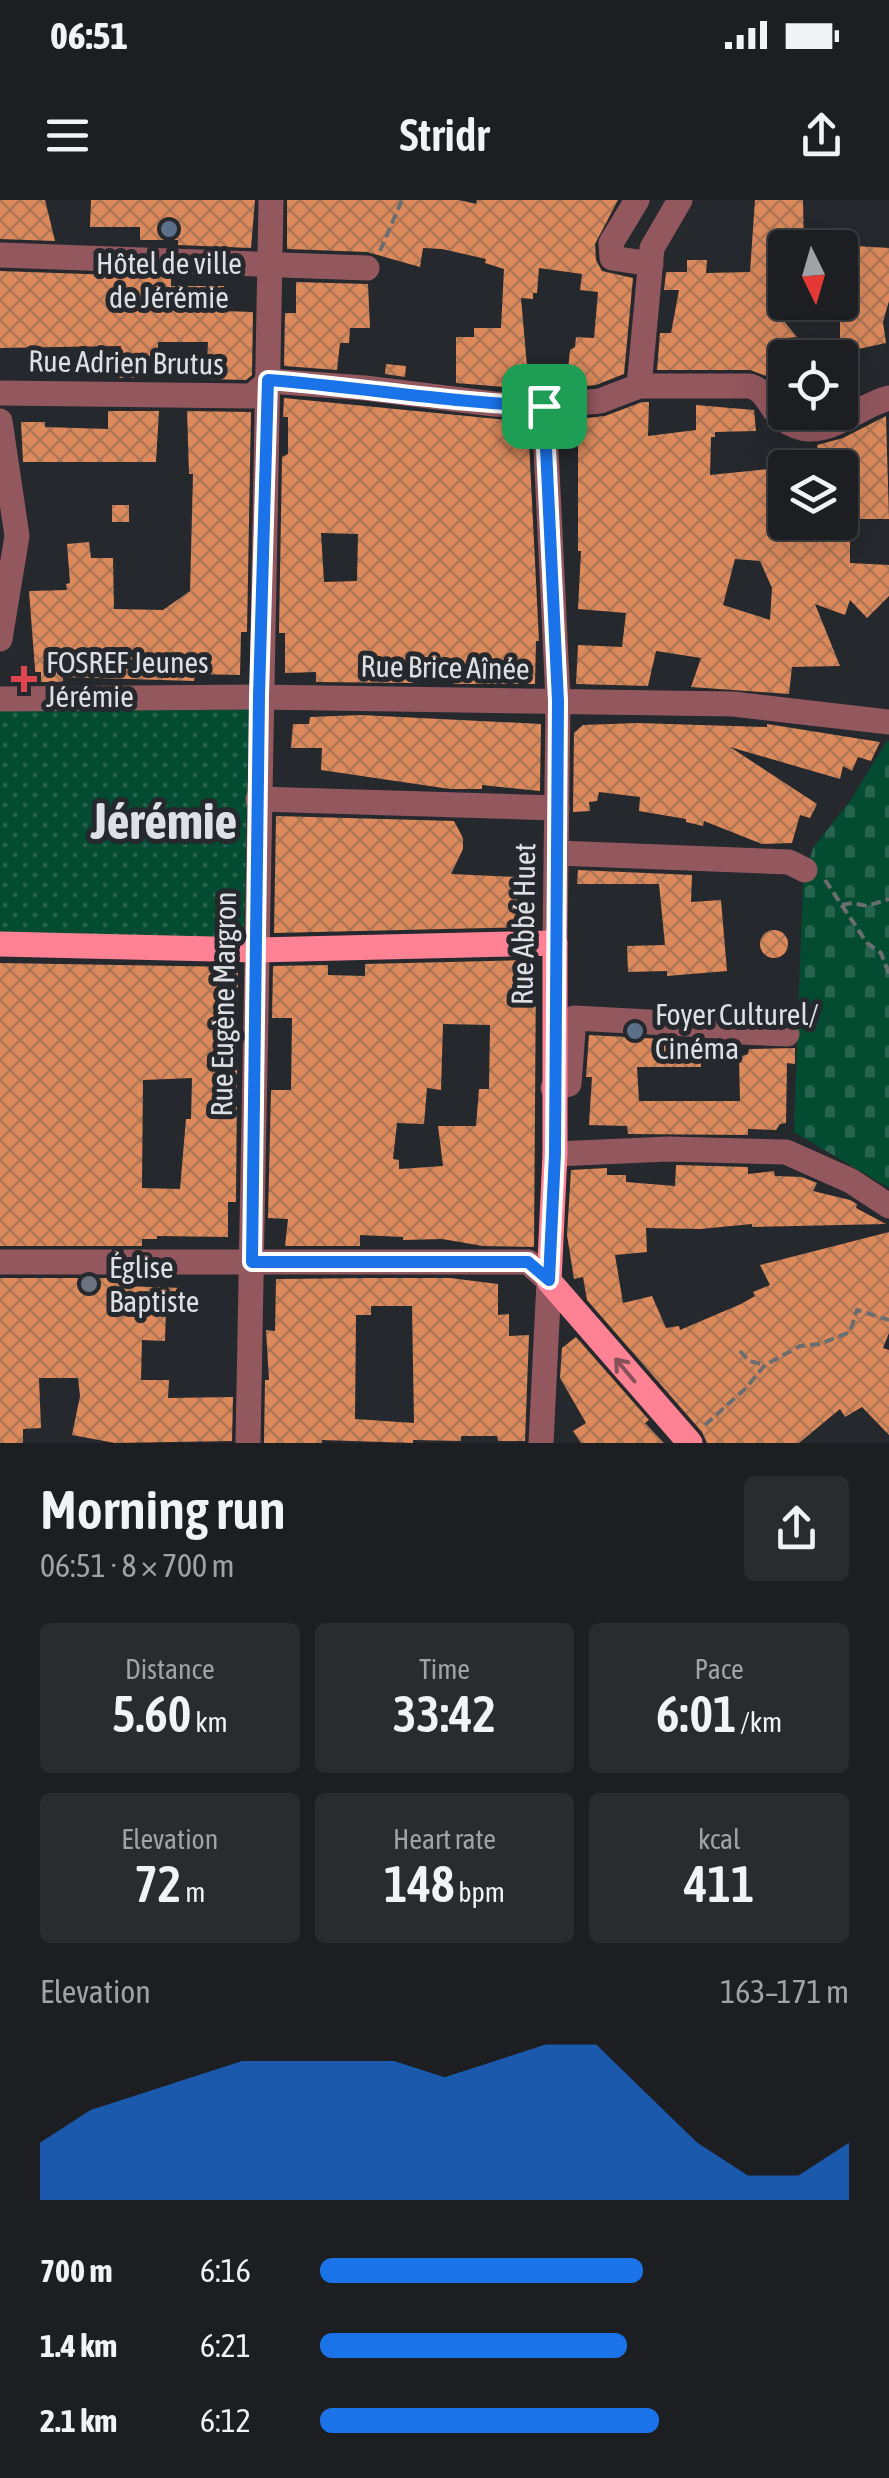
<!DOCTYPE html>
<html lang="en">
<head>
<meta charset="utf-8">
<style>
	body { margin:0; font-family:"Asap Condensed",sans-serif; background:#292b2e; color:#f1f3f6; height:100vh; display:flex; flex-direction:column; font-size:38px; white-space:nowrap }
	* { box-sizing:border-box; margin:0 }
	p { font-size:32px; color:#a0a2a5 }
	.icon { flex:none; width:55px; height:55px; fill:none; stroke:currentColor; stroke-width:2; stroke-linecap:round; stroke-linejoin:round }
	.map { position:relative; height:1243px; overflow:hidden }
	.drawer { display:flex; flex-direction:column; background:#1c1e21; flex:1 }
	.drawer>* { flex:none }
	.needle { width:65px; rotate:175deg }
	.buttons { position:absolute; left:768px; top:30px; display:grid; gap:20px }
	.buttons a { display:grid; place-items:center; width:90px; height:90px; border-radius:10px; background:#1c1e21; box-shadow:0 10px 40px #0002,0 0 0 2px #3a3c3f; font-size:50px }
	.pin { position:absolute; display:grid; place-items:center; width:85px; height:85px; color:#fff; margin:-42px; border-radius:20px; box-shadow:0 5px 15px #0006 }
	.round { display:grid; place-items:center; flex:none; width:105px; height:105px; border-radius:10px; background:#292b2e }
	.headline { display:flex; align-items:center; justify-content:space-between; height:170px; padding:0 40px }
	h1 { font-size:55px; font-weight:600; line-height:75px }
	.figures { display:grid; grid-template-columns:repeat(3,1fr); gap:15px; height:170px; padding:10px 40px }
	.figures div { display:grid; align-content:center; border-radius:10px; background:#292b2e; text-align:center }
	.figures b { font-size:50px; font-weight:600 }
	.figures small { font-size:28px; font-weight:400 }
	.figures p { font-size:28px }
	.chart { height:280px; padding:20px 40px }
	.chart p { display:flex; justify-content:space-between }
	.chart svg { width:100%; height:180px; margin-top:10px; fill:#1a73e8; opacity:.7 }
	ul { padding:0 40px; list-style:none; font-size:32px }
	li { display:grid; grid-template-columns:160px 120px 1fr; align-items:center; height:75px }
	li i { height:25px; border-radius:12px; background:#1a73e8 }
	.status { display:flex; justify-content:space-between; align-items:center; height:70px; padding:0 50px; background:#1c1e21; direction:ltr }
	.status svg { height:28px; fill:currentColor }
	header { display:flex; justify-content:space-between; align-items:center; height:130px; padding:0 40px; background:#1c1e21; font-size:45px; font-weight:600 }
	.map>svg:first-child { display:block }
	.cemetery { fill:url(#cemetery-stones) }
	.park { fill:url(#park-dots) }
	.building { fill:url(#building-cross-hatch); fill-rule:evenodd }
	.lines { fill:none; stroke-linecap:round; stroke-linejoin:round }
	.path { stroke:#6b6e71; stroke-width:4; stroke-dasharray:10 5; stroke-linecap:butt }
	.minor { stroke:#93575e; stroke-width:25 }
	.major { stroke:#fe8294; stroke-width:25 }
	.oneway { stroke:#87505b }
	.route-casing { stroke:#fff; stroke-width:20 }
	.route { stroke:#1a73e8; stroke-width:12 }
	.service-dot { fill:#5c6f8a; stroke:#25282c; stroke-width:4 }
	.health-dot { fill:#e0444e; stroke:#25282c; stroke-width:4 }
	.worship-dot { fill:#6b7280; stroke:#25282c; stroke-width:4 }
	.labels { text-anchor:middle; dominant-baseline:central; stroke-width:10; stroke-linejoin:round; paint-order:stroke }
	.poi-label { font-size:30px; fill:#dedfe2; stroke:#25282c; text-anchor:start }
	.street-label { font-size:30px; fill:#dedfe2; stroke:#25282c }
	.town-label { font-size:50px; font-weight:bold; fill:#dde1e6; stroke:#25282c }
</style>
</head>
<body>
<div class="status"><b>06:51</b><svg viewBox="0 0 49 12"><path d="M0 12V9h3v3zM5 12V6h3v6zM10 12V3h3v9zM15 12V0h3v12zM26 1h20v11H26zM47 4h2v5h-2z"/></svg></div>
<header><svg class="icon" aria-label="menu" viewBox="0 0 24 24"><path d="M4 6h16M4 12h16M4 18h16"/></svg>Stridr<svg class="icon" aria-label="share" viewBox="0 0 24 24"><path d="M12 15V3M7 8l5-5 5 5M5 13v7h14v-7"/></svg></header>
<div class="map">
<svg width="889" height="1243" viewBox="0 0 889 1243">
	<defs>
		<pattern id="cemetery-stones" width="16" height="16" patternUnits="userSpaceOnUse" patternTransform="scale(2.5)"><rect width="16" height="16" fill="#034b31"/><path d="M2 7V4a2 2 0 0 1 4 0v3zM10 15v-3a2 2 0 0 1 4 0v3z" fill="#27644f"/></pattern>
		<pattern id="park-dots" width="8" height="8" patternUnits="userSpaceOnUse" patternTransform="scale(2.5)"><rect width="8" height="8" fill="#034b31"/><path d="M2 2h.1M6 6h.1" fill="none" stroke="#27644f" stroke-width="1.8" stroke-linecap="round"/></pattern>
		<pattern id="building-cross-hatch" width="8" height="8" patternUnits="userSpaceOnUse" patternTransform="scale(2.5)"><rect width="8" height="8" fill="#dc8a5c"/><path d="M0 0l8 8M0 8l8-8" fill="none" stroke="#ae7555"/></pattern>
	</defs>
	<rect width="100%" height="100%" fill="#25282c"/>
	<!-- cemetery -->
	<path class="cemetery" d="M 887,541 L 889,541 L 889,988 L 794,932 L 803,682 L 813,648 L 850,601 Z"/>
	<!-- park -->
	<path class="park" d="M 249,509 L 244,739 L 0,733 L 0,510 Z"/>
	<!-- building -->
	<g class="building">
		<path d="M 0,0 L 45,0 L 55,41 L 0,39 Z"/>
		<path d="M 91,0 L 255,0 L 251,48 L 178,45 L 178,40 L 140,40 L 140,27 L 90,27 Z"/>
		<path d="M 287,0 L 459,0 L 476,4 L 477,0 L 618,0 L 595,44 L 596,60 L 602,71 L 633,78 L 624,174 L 596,185 L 574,187 L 574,181 L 567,180 L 570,150 L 575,147 L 576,137 L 594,138 L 598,92 L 580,90 L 582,74 L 539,68 L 537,93 L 533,93 L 533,99 L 521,98 L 529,189 L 456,183 L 456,137 L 474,137 L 474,128 L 501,128 L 504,69 L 485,63 L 486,59 L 442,49 L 423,48 L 420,67 L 367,52 L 287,49 Z"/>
		<path d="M 755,0 L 803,0 L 804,48 L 785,48 L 785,115 L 779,115 L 797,137 L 785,138 L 785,177 L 769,177 L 750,170 L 657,170 L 660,133 L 671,133 L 679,90 L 664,90 L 666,72 L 687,72 L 687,60 L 707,60 L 706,73 L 750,72 Z"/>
		<path d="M 840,45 L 889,48 L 889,101 L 883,122 L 886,143 L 840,153 Z"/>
		<path d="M 0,71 L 171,77 L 171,86 L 224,86 L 223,111 L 253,112 L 252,175 L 246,180 L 206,179 L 208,142 L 158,142 L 158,158 L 138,158 L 138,178 L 119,178 L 121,146 L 0,148 Z"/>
		<path d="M 296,82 L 368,84 L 370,128 L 350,128 L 349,143 L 340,143 L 337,170 L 284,166 L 285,113 L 296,113 Z"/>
		<path d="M 386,164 L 406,166 L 405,177 L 385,174 Z"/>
		<path d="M 284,198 L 528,222 L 539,441 L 536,441 L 535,484 L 454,484 L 454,465 L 414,464 L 413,483 L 316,482 L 316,472 L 285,473 L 285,433 L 279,433 L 282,257 L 288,254 L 288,217 L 283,217 ZM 321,333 L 358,334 L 357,381 L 324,382 Z"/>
		<path d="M 642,202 L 649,202 L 648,236 L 696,230 L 696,205 L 754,210 L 756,231 L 715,232 L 715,237 L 711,237 L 710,275 L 778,268 L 782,298 L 781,322 L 850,322 L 850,363 L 889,365 L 889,396 L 867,418 L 850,400 L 845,415 L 815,404 L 840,466 L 792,467 L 789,494 L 691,487 L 701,458 L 656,451 L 648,486 L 576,484 L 578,445 L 622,447 L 626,413 L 578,409 L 581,351 L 578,351 L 578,219 L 605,216 ZM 735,359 L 760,361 L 772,388 L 770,420 L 723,405 Z"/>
		<path d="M 108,211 L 159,211 L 156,262 L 23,262 L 21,222 L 45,222 L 45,227 L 108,229 Z"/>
		<path d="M 187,211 L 251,212 L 247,432 L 241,432 L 240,475 L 195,474 L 194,481 L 63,477 L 63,482 L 36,482 L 29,391 L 67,390 L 66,384 L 70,383 L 67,344 L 89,342 L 91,358 L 113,358 L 114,409 L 163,410 L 190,391 L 193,274 L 189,274 Z"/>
		<path d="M 886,216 L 889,319 L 856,319 L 854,256 L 821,262 L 817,245 L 843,238 Z"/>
		<rect x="112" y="305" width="17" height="17"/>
		<path d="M 361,515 L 541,524 L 540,591 L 482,585 L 482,589 L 450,589 L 321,570 L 322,548 L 291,548 L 293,524 L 309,524 L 310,517 Z"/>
		<path d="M 638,523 L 767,527 L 767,524 L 880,542 L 871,561 L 858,557 L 852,571 L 843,566 L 840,579 L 730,547 L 817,604 L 810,618 L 800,615 L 792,643 L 762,644 L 704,621 L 703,626 L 686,622 L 686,619 L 639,611 L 640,597 L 599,592 L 597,601 L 589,602 L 590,611 L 573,612 L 574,533 L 583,525 Z"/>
		<path d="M 276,616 L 454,621 L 463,638 L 463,649 L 451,674 L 538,678 L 537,697 L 531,697 L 529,727 L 274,733 Z"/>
		<path d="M 578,670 L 692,675 L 691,702 L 721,700 L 727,771 L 667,776 L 667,771 L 628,772 L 627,746 L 665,745 L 659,684 L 577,684 Z"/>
		<circle cx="774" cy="744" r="14"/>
		<path d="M 528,760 L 528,767 L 536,767 L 534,1047 L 483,1046 L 442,1039 L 403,1040 L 403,1037 L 360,1035 L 360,1046 L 285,1046 L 288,1019 L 268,1018 L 271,890 L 291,890 L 292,818 L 272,818 L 273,766 L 328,765 L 328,775 L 365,776 L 365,764 ZM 443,824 L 490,825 L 489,889 L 479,889 L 476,926 L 438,926 L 443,966 L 399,969 L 399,960 L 393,959 L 397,923 L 424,924 L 427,888 L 441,890 Z"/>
		<path d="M 0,763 L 238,767 L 236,1002 L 228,1002 L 228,1037 L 157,1036 L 157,1039 L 142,1039 L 142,1046 L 0,1046 ZM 192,878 L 191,919 L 186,919 L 180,989 L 142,988 L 143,880 Z"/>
		<path d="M 589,835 L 700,841 L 701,867 L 637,867 L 639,901 L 740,901 L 739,857 L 748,854 L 749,849 L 795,848 L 795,864 L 787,863 L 786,923 L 780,924 L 776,930 L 748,929 L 748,935 L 628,934 L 627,926 L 589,925 L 592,877 L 586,877 Z"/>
		<path d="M 676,965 L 748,967 L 748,974 L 774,971 L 775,976 L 802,977 L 817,983 L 813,991 L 850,1000 L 857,1004 L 856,1008 L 886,1024 L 752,1027 L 752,1024 L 700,1029 L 646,1028 L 647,1052 L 615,1055 L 623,1103 L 652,1096 L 666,1128 L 679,1126 L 680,1130 L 741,1104 L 755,1096 L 753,1092 L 770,1085 L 760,1065 L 889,1032 L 889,1133 L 883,1148 L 889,1150 L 889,1235 L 862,1207 L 845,1217 L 840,1209 L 799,1243 L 707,1243 L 702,1232 L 587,1100 L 583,1077 L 574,1079 L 567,1035 L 571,970 L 607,968 L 607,975 L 626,975 L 626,982 L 675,986 Z"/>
		<path d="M 0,1078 L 120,1078 L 120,1086 L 183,1088 L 182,1109 L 166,1108 L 165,1141 L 142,1140 L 141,1180 L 169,1180 L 168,1198 L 233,1197 L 232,1241 L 115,1243 L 72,1235 L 80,1196 L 78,1178 L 39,1178 L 41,1228 L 23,1229 L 23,1243 L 0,1243 Z"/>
		<path d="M 369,1078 L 450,1078 L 498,1084 L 498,1115 L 509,1114 L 509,1136 L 529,1135 L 525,1241 L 498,1241 L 497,1236 L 461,1236 L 461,1241 L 413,1240 L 413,1243 L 322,1240 L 322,1243 L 264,1243 L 265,1180 L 269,1180 L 266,1130 L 275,1131 L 276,1079 ZM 371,1106 L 412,1106 L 414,1223 L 355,1219 L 356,1115 L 371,1115 Z"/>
		<path d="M 576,1137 L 649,1220 L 645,1223 L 664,1243 L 581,1243 L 573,1231 L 586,1223 L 560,1178 L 562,1148 Z"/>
	</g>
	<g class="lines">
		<!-- path -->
		<g class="path">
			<path d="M 380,51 L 402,0"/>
			<path d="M 825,680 L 867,743 L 881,753 L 889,774"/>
			<path d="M 842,705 L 852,703 L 867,706 L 889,699"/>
			<path d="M 740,1151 L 749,1161 L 765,1165"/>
			<path d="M 705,1225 L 746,1188 L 765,1165 L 800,1146 L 820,1144 L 850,1132 L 857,1110 L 889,1120"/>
		</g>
		<!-- minor -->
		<g class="minor">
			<path d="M 637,0 L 611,43 L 612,58 L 651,64"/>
			<path d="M 0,55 L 367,68"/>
			<path d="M 639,186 L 652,48 L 680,0"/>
			<path d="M 0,193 L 252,196 L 269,181 L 365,188 L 494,204 L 544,206 L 600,201 L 639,186 L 750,186 C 768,191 769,209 783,219 C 820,248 855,206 889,198"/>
			<path d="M 544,206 L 558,501 L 555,743"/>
			<path d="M 0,221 L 17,336 L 0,439"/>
			<path d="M 0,499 L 259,497 L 733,504 L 889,522"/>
			<path d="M 258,599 L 557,608"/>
			<path d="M 557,653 L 789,662 L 805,670"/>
			<path d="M 553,888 L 569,884 L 574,818 L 705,825 L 717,831 L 787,834"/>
			<path d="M 555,954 L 669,949 L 786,952 L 851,981 L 889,1006"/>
			<path d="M 0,1062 L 528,1062 L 549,1081 L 541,1243"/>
			<path d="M 248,1243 L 271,0"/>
		</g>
		<!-- major -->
		<path class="major" d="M 0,744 L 257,750 L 555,743 L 555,954 L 549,1081 L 690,1243"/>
	</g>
	<!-- one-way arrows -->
	<defs><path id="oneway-shaft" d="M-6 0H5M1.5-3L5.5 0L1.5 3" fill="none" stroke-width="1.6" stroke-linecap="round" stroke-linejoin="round" transform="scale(2.5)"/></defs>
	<use class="oneway" href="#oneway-shaft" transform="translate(625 1170) rotate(-130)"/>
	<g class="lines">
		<!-- route casing -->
		<g class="route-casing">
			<path id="route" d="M 268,180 C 361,187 452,203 544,206 L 558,501 L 555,954 L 549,1080 L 528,1062 L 252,1062 L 259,496 Z"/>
		</g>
		<!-- route -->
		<use href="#route" class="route"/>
	</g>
	<!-- markers -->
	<g class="service-dot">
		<circle cx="169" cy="29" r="10"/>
		<circle cx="635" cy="831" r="10"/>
	</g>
	<path class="health-dot" d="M19 464h10v10h10v10h-10v10h-10v-10h-10v-10h10z"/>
	<circle class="worship-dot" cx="89" cy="1084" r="10"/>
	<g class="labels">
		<!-- poi labels -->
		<g class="poi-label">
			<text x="169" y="63" text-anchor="middle">Hôtel de ville<tspan x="169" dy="34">de Jérémie</tspan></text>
			<text x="46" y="462">FOSREF Jeunes<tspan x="46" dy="34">Jérémie</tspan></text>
			<text x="655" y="814">Foyer Culturel/<tspan x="655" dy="34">Cinéma</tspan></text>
			<text x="109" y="1067">Église<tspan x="109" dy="34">Baptiste</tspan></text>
		</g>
		<!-- street labels -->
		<g class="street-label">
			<text transform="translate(126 162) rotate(1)">Rue Adrien Brutus</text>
			<text transform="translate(445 467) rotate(1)">Rue Brice Aînée</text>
			<text transform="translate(523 724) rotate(-89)">Rue Abbé Huet</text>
			<text transform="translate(223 804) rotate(-89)">Rue Eugène Margron</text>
		</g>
		<!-- town labels -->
		<g class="town-label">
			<text x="164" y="621">Jérémie</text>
		</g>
	</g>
</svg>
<div class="buttons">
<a><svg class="needle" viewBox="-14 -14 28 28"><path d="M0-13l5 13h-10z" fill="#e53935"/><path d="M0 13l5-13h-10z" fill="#a0a2a5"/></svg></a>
<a><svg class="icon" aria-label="locate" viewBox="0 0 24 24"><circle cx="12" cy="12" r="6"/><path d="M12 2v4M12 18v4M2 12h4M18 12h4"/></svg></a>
<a><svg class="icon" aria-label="layers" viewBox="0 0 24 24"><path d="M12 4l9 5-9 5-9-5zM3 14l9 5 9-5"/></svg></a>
</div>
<div class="pin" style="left:544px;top:206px;background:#1e9e55"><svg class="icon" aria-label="arrive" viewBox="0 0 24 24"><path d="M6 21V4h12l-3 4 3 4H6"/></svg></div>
</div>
<section class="drawer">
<div class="headline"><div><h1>Morning run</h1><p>06:51 · 8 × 700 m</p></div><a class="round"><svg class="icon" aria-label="share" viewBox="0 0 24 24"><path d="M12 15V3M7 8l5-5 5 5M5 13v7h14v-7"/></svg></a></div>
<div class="figures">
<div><p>Distance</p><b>5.60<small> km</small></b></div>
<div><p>Time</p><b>33:42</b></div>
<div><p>Pace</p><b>6:01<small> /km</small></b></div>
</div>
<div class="figures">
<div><p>Elevation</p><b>72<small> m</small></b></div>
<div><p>Heart rate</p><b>148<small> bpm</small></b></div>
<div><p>kcal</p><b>411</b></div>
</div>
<div class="chart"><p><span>Elevation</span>163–171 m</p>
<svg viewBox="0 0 160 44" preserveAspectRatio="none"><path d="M0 44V30L10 22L20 18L30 14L40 10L50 10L60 10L70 10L80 14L90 10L100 6L110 6L120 18L130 30L140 38L150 38L160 30V44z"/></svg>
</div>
<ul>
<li><b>700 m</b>6:16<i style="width:61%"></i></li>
<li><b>1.4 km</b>6:21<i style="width:58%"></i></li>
<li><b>2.1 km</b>6:12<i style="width:64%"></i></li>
</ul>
</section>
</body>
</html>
